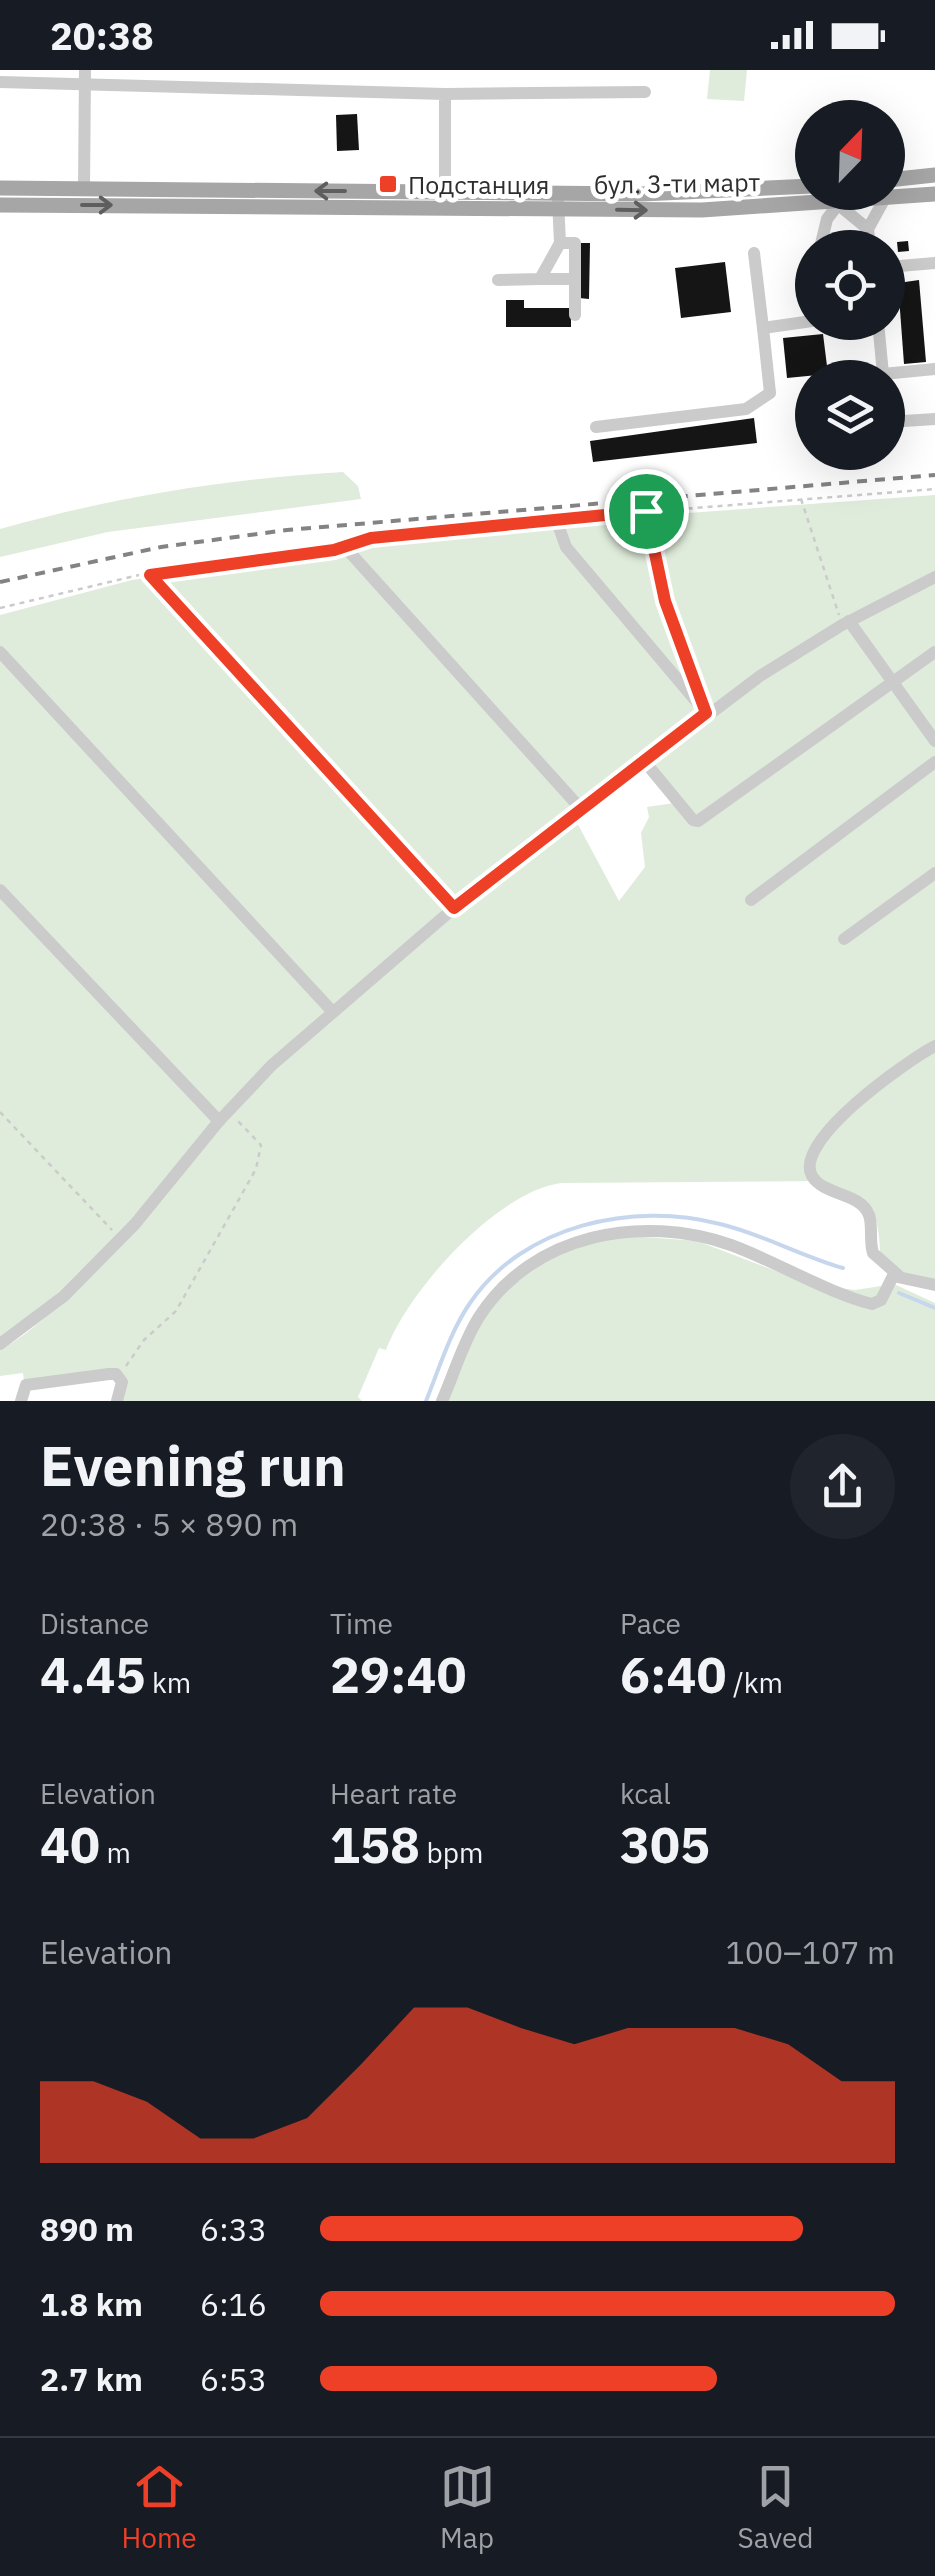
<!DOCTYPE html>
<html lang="en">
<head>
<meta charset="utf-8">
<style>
	body { margin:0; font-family:"IBM Plex Sans",sans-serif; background:#20242c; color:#f1f3f6; height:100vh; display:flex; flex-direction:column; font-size:38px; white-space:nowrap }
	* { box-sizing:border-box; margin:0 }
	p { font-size:32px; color:#9ea1a6 }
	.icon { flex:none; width:55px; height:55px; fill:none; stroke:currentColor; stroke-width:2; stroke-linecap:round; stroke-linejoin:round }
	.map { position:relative; height:1331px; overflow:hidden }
	.drawer { display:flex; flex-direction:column; background:#171b24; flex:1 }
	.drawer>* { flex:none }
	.needle { width:65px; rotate:23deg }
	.buttons { position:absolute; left:795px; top:30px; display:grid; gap:20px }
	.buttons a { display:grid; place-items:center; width:110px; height:110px; border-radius:50%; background:#171b24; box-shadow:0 10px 40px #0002; font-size:50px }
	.pin { position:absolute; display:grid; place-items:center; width:85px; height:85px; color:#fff; margin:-42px; border:5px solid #fff; border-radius:50%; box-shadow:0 2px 10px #0007 }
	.round { display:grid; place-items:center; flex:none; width:105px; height:105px; border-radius:52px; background:#20242c }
	.overview { display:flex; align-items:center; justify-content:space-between; height:170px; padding:0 40px }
	h1 { font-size:55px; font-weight:700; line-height:75px }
	.figures { display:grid; grid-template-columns:repeat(3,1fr); gap:15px; height:170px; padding:10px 40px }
	.figures div { display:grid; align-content:center }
	.figures b { font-size:50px; font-weight:700 }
	.figures small { font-size:28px; font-weight:400 }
	.figures p { font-size:28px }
	.chart { height:280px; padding:20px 40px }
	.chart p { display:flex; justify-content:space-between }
	.chart svg { width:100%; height:180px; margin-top:10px; fill:#ee4027; opacity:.7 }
	ul { padding:0 40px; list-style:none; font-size:32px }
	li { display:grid; grid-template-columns:160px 120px 1fr; align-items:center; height:75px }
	li i { height:25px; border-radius:12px; background:#ee4027 }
	.status { display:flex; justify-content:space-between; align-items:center; height:70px; padding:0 50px; background:#171b24; direction:ltr }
	.status svg { height:28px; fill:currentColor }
	.tabs { display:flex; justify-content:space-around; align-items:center; height:140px; border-top:2px solid #363941; background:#171b24; font-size:28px; color:#9ea1a6 }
	.tabs a { display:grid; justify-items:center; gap:5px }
	.tabs .on { color:#ee4027 }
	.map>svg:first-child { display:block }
	.green { fill:#e0ecdb; fill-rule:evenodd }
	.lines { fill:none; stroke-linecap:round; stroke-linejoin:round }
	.stream { stroke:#c6d6ed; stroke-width:4 }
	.building { fill:#151515 }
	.path { stroke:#cbcbcb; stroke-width:2.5; stroke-dasharray:5 5; stroke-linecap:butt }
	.minor { stroke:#cbcbcb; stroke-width:12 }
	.major { stroke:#a6a6a6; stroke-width:15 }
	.rail { stroke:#838383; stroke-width:4; stroke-dasharray:10 8; stroke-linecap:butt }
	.oneway { stroke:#5e5e5e }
	.route-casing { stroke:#fff; stroke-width:20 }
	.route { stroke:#ee4027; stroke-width:12 }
	.poi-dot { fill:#ee4027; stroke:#fff; stroke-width:4 }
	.labels { text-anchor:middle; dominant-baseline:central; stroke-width:10; stroke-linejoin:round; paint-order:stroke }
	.street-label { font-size:25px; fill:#2e2e2e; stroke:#fff }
	.poi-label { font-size:25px; fill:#2e2e2e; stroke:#fff; text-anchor:start }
</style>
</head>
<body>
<div class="status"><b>20:38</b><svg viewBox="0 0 49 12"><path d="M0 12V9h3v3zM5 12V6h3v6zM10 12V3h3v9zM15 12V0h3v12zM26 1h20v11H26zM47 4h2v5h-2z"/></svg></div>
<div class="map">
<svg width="935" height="1331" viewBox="0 0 935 1331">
	<rect width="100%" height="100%" fill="#fff"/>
	<!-- green -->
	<g class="green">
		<path d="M 710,0 L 747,0 L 744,31 L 707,29 Z"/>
		<path d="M 343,402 L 358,416 L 361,429 L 108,462 L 0,487 L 0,459 C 114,427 225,409 343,402 Z"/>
		<path d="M 935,425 L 935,1211 C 859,1194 891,1197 873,1139 L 823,1111 L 561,1113 C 496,1122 408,1221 386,1280 L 379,1278 L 358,1327 L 362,1331 L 121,1331 L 125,1307 L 114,1300 L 24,1311 L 23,1303 L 0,1306 L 0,1280 C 33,1262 61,1233 88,1207 C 152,1142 206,1068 271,1002 C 363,909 473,832 574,749 L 572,743 L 331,936 L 209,1057 L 131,1153 L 60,1225 L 0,1272 L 0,545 L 132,510 L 361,478 L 551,459 L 565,452 ZM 643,697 L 674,733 L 647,737 L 649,747 L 641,763 L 645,797 L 619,831 L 575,749 Z"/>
		<path d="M 632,1166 L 697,1171 L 810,1214 L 855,1220 L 894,1214 L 935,1233 L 935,1331 L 447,1331 C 457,1307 465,1281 477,1259 C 508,1205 572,1170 632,1166 Z"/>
	</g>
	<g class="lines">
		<!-- stream -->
		<g class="stream">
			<path d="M 899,1223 L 935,1238"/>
			<path d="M 426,1331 C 439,1299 450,1262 470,1233 C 523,1155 633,1131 720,1154 C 762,1164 801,1186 843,1198"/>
		</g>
	</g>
	<!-- building -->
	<g class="building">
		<path d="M 357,44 L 359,80 L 337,81 L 336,45 Z"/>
		<path d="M 908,171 L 909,181 L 898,182 L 897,172 Z"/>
		<path d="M 580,173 L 590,173 L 589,229 L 579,228 Z"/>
		<path d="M 725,192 L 731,242 L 681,248 L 675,198 Z"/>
		<path d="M 919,210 L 926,292 L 904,294 L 898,213 Z"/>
		<path d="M 506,230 L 524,230 L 524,238 L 571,238 L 571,257 L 506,257 Z"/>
		<path d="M 823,264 L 828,304 L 787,308 L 783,268 Z"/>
		<path d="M 754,348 L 757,373 L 593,392 L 590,371 Z"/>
	</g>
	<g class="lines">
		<!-- path -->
		<g class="path">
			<path d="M 801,429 L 839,545"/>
			<path d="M 646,442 L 665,531 L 693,607"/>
			<path d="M 568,448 L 935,419"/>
			<path d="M 359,472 L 545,450"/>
			<path d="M 162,503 L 333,481"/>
			<path d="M 0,538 L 139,505"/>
			<path d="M 0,1042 L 112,1160"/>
			<path d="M 126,1296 L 144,1270 L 176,1241 L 256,1099 L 261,1075 L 237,1050"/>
		</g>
		<!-- minor -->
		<g class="minor">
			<path d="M 0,12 L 445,24 L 445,131"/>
			<path d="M 445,24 L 645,22"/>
			<path d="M 84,119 L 85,0"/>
			<path d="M 823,122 L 868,159"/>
			<path d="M 820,178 L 827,149 L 843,128"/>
			<path d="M 870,178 L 868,159 L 885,128"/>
			<path d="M 754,183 L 763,258"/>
			<path d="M 888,197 L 935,193"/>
			<path d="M 540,209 L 575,209 L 575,173 L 560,173"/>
			<path d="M 575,209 L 575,245"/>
			<path d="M 498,210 L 540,209 L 560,173 L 558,130"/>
			<path d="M 878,252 L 883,304 L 935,299"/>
			<path d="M 888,352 L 935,349"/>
			<path d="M 596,357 L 746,339 L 770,323 L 763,258 L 812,251"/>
			<path d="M 556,449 L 566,477 L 706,643"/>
			<path d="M 345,477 L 581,739"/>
			<path d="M 150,505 L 454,838"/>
			<path d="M 849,551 L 935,671"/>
			<path d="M 0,582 L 331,940"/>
			<path d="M 645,692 L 693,750 L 698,751 L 935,582"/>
			<path d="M 0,820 L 219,1051"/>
			<path d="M 751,830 L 935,692"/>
			<path d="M 844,869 L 935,803"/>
			<path d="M 898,1205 L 873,1183 C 869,1171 873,1156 869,1145 C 860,1122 824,1126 812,1106 C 792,1071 908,990 935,976"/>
			<path d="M 0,1274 L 64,1226 L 135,1154 L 219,1051 L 272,995 L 454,838 L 760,606 L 842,555 L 935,507"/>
			<path d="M 21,1331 L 26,1315 L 109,1304 L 116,1304 L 122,1312 L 117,1331"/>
			<path d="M 442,1331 C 454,1304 463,1272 479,1247 C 533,1163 642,1144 731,1175 C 775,1191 830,1224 872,1234 L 881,1230 L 893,1206 L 935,1215"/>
		</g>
		<!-- major -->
		<g class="major">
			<path d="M 888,110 L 935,105"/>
			<path d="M 0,118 L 642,124 L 812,116"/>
			<path d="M 0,135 L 702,140 L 935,124"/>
		</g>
		<!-- rail -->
		<path class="rail" d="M 0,512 L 161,477 L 287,460 L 935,405"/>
	</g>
	<!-- one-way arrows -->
	<defs><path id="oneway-shaft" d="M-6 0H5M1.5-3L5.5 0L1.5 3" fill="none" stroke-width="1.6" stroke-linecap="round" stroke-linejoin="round" transform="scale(2.5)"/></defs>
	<g class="oneway">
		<use href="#oneway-shaft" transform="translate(330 121) rotate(-180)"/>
		<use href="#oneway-shaft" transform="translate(97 135)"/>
		<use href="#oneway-shaft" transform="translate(632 140) rotate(1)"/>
	</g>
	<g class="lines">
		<!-- route casing -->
		<g class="route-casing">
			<path id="route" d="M 646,441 L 665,531 L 706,643 L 454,838 L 150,505 L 334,480 L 371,468 Z"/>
		</g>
		<!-- route -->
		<use href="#route" class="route"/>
	</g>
	<!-- markers -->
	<rect class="poi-dot" x="378" y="104" width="20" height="20" rx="5"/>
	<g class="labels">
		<!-- street labels -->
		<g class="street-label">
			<text transform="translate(677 113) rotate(-1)">бул. 3-ти март</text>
		</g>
		<!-- poi labels -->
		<g class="poi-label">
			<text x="408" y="114">Подстанция</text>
		</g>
	</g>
</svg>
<div class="buttons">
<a><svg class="needle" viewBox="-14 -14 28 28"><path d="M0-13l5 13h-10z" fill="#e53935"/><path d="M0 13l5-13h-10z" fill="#9ea1a6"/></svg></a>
<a><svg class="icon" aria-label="locate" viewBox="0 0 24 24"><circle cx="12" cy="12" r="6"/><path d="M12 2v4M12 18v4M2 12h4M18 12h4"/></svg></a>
<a><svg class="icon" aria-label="layers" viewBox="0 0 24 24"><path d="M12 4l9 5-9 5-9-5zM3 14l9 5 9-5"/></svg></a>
</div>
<div class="pin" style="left:646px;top:441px;background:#1e9e55"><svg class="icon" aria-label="arrive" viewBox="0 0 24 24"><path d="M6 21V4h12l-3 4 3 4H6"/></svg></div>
</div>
<section class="drawer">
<div class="overview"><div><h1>Evening run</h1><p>20:38 · 5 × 890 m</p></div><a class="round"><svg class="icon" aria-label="share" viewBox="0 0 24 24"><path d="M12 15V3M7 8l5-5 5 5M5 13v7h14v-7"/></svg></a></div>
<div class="figures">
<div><p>Distance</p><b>4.45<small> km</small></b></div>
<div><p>Time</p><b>29:40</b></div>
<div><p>Pace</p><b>6:40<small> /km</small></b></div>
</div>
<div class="figures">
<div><p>Elevation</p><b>40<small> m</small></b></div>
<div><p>Heart rate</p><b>158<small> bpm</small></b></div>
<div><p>kcal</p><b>305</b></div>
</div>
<div class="chart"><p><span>Elevation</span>100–107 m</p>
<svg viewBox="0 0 160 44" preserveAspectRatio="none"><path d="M0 44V24L10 24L20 29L30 38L40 38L50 33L60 20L70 6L80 6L90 11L100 15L110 11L120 11L130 11L140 15L150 24L160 24V44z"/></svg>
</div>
<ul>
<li><b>890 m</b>6:33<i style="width:84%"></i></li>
<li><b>1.8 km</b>6:16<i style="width:100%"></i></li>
<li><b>2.7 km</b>6:53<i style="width:69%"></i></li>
</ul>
</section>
<nav class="tabs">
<a class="on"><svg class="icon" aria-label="home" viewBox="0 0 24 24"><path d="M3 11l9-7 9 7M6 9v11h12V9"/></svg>Home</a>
<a><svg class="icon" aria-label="map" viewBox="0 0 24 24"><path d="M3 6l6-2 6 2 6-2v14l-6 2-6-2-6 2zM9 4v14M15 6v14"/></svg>Map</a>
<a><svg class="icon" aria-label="saved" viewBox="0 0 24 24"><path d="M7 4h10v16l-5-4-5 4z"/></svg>Saved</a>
</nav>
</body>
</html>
